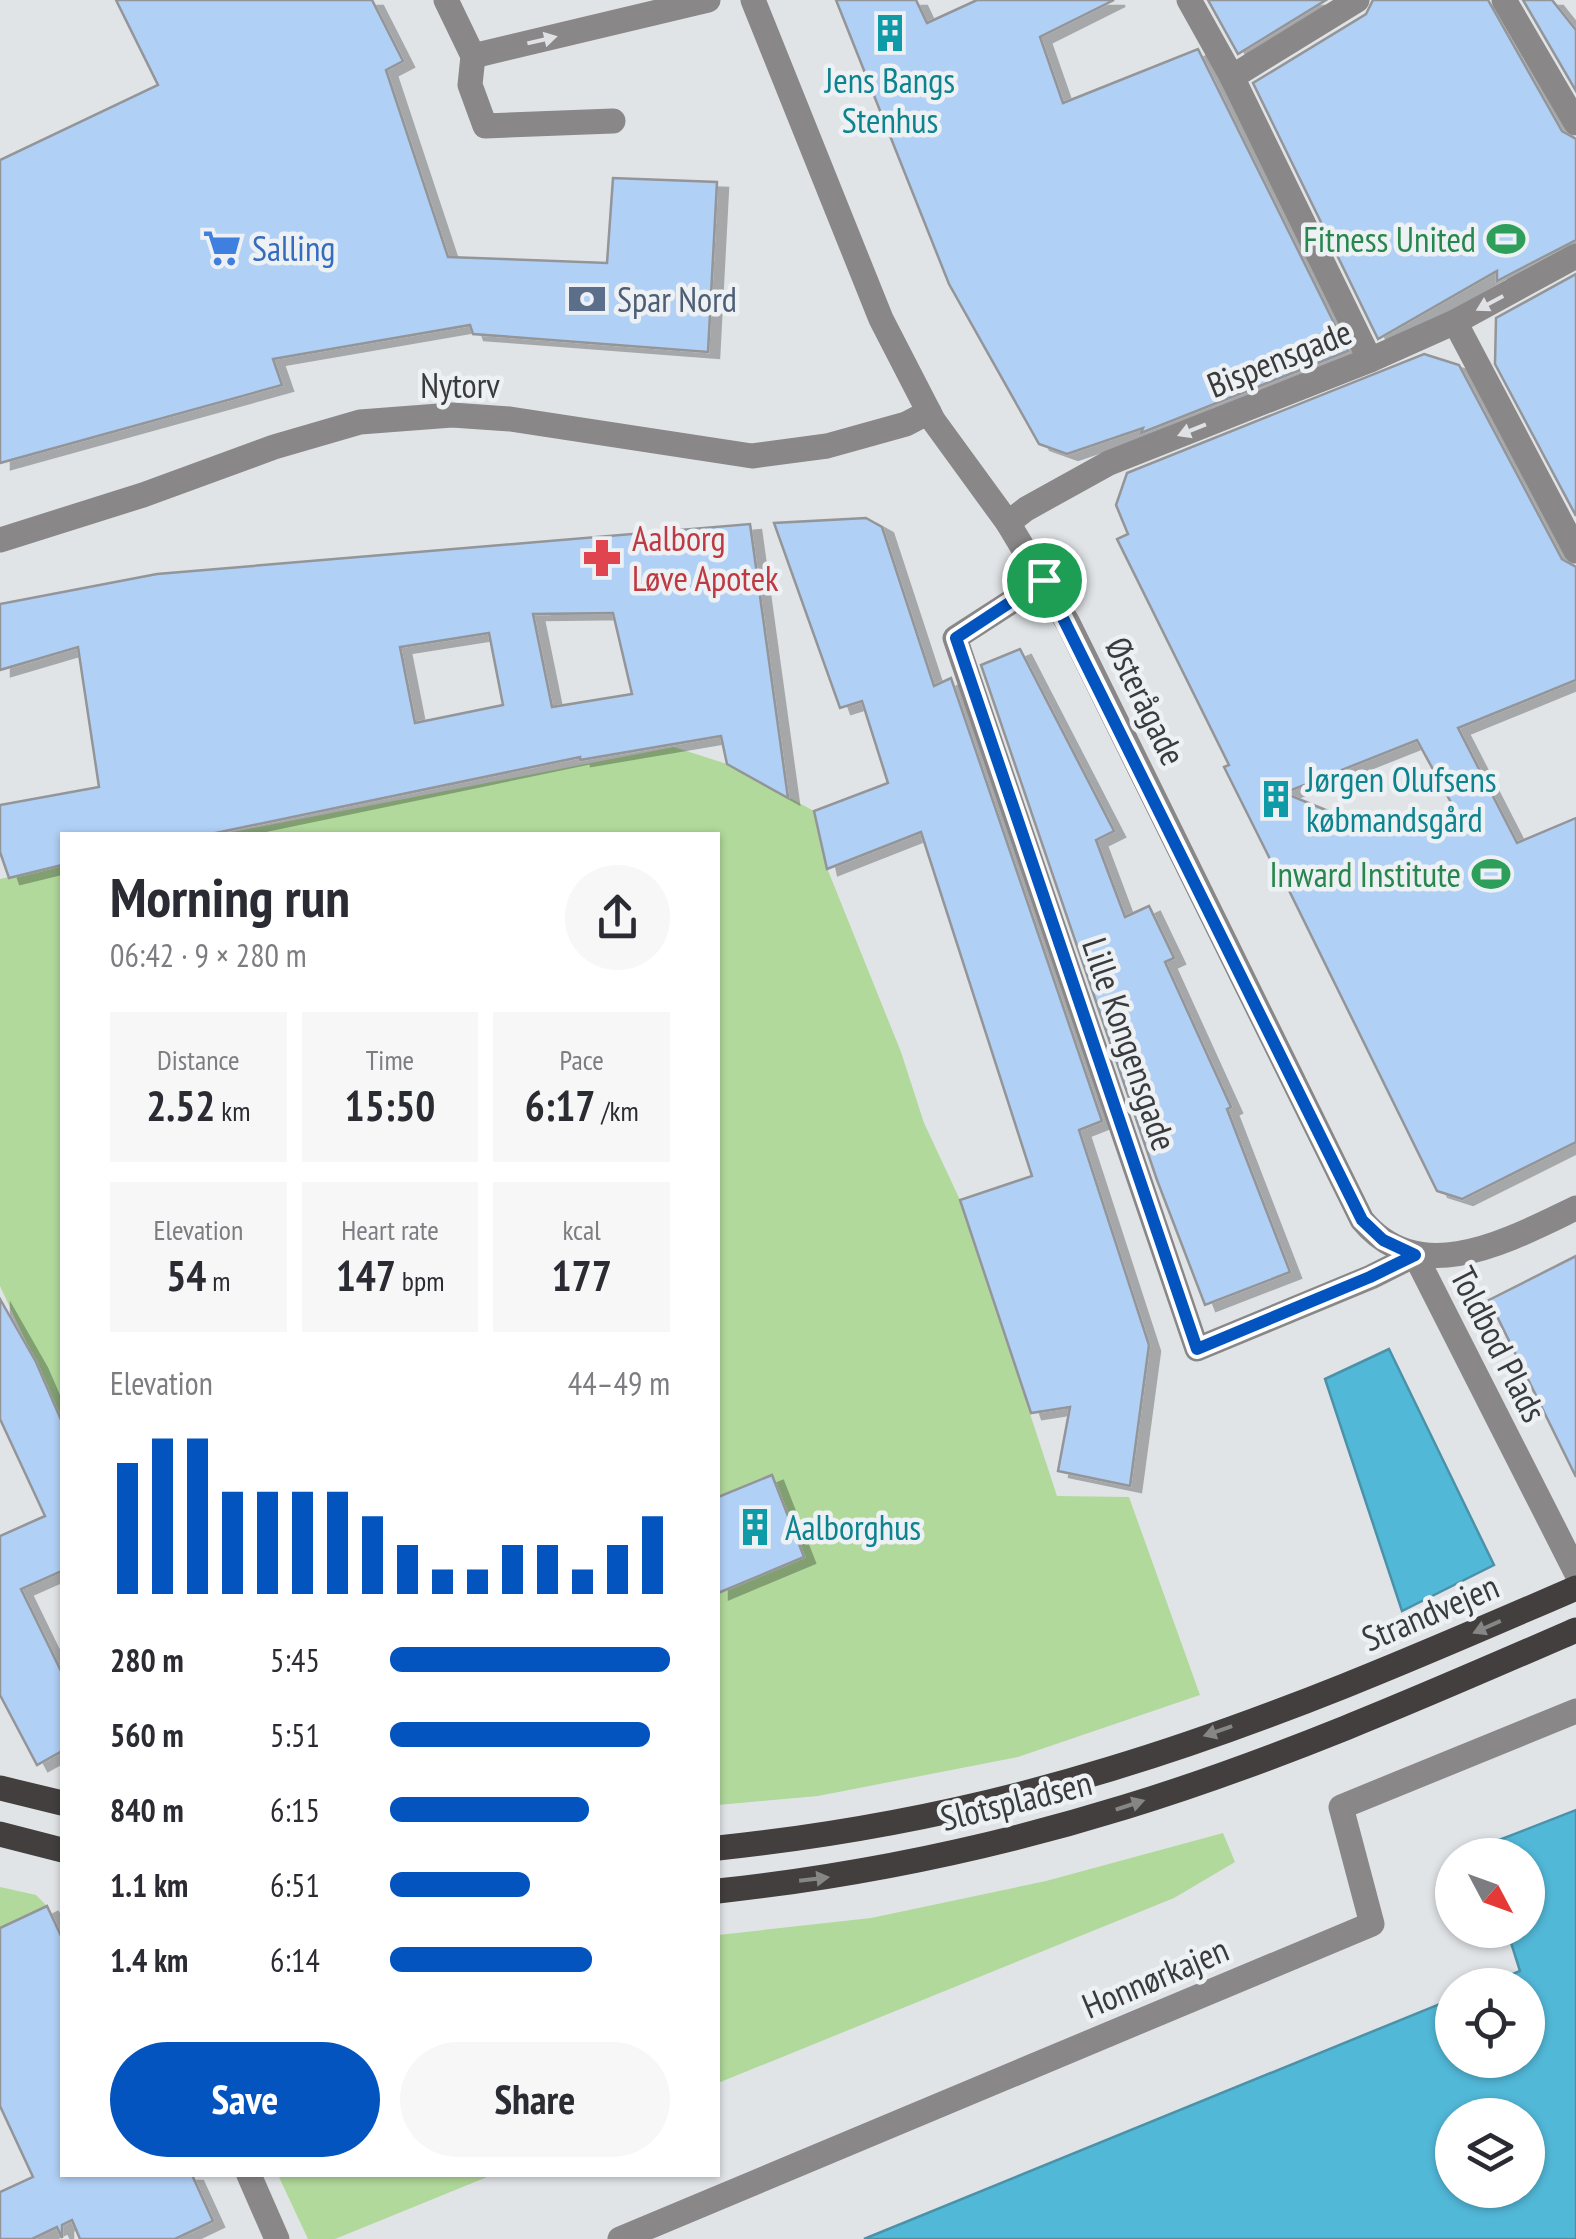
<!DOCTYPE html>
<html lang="en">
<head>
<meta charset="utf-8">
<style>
	body { margin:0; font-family:"PT Sans Narrow",sans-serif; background:#f7f7f7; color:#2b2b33; height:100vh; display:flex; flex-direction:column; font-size:38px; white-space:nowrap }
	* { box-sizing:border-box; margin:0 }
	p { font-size:32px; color:#7c7c81 }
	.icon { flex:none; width:55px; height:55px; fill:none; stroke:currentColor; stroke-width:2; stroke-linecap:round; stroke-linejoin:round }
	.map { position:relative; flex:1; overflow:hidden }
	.drawer { position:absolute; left:60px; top:832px; width:660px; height:1345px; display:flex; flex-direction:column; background:#fff; border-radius:0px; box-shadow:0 2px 8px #0004 }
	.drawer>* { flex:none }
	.needle { width:65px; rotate:131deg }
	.buttons { position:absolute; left:1435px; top:1838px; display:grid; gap:20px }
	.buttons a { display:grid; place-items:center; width:110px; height:110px; border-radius:50%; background:#fff; box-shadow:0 2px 8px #0004; font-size:50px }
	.pin { position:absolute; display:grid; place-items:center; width:85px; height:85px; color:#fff; margin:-42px; border:5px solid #fff; border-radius:50%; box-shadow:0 2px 10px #0007 }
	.round { display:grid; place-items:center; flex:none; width:105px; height:105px; border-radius:52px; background:#f7f7f7 }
	.overview { display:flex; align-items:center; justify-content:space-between; height:170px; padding:0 50px }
	h1 { font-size:55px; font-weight:700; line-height:75px }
	.figures { display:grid; grid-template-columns:repeat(3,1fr); gap:15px; height:170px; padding:10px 50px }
	.figures div { display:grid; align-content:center; border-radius:0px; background:#f7f7f7; text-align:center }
	.figures b { font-size:42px; font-weight:700 }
	.figures small { font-size:28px; font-weight:400 }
	.figures p { font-size:28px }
	.chart { height:280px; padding:20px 50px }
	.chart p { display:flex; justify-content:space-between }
	.chart svg { width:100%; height:180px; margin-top:10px; stroke:#0354be; stroke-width:6 }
	.primary-button { display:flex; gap:20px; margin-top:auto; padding:20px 50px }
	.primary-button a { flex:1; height:115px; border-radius:60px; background:#0354be; color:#fff; font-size:40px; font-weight:700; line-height:115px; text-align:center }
	.primary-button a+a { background:#f7f7f7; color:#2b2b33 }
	ul { padding:0 50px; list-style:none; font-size:32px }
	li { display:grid; grid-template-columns:160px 120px 1fr; align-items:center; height:75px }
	li i { height:25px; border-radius:12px; background:#0354be }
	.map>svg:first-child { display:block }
	.green { fill:#b1d99b }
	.water { fill:#52b8d8; stroke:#4b92a9; stroke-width:2.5; fill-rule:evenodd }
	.building { fill:#b1d0f6; stroke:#939598; stroke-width:2.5; fill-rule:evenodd; filter:url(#shadow) }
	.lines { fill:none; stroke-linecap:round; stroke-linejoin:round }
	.minor { stroke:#898787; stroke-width:25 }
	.major { stroke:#423f3e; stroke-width:25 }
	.oneway { fill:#dfe1e4 }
	.oneway2 { fill:#878687 }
	.route-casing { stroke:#fff; stroke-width:20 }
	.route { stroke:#0354be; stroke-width:12 }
	.labels { text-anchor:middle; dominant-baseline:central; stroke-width:9; stroke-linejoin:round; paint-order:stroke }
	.culture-label { font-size:35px; fill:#0d838f; stroke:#eef1f4; text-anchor:start }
	.leisure-label { font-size:35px; fill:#27864d; stroke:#eef1f4; text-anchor:end }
	.shop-label { font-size:35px; fill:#366cbe; stroke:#eef1f4; text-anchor:start }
	.service-label { font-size:35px; fill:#4e5e75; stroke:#eef1f4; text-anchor:start }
	.street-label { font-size:35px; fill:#3a3b3c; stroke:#eef1f4 }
	.health-label { font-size:35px; fill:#be3a42; stroke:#eef1f4; text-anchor:start }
</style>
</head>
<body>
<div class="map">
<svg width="1576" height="2239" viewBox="0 0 1576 2239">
	<defs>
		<filter id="shadow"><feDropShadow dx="11" dy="6" stdDeviation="0" flood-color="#0004"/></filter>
	</defs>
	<rect width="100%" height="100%" fill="#e1e4e7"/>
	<!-- green -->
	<g class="green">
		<path d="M 674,747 L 727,764 L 814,811 L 827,868 L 901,1052 L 924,1123 L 960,1200 L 1057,1496 L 1129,1497 L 1200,1695 L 1018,1757 L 818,1796 L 718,1805 L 718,835 L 217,835 Z"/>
		<path d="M 62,865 L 62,1419 L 0,1286 L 0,879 Z"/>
		<path d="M 1223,1833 L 1235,1862 L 1174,1898 L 718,2083 L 718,1935 L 871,1918 L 1046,1881 Z"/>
		<path d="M 0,1887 L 36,1895 L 47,1906 L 0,1928 Z"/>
		<path d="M 278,2175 L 492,2175 L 335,2239 L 308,2239 Z"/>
	</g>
	<!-- water -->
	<g class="water">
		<path d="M 1389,1349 L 1494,1565 L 1402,1611 L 1325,1379 Z"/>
		<path d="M 1576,1810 L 1576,2239 L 864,2239 L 1452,1999 L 1452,2060 L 1528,2060 L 1528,1985 L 1486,1985 L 1520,1971 L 1507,1930 L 1528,1930 L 1528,1855 L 1484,1855 L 1481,1847 ZM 1452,2115 L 1528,2115 L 1528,2190 L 1452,2190 Z"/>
	</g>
	<!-- building -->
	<g class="building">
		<path d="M 116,0 L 372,0 L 403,61 L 386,70 L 448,257 L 607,263 L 613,178 L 717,182 L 708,352 L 473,334 L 470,325 L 273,359 L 282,385 L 0,463 L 0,160 L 158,85 Z"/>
		<path d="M 836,0 L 916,0 L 927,23 L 977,0 L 1114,0 L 1040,37 L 1063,103 L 1198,49 L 1348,351 L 1141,433 L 1143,428 L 1067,454 L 1039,444 L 949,284 Z"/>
		<path d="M 1208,0 L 1326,0 L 1238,54 Z"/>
		<path d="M 1373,0 L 1488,0 L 1562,131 L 1576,139 L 1576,240 L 1497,281 L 1497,271 L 1378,339 L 1253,83 L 1366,14 Z"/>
		<path d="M 1523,0 L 1552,0 L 1576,30 L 1576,91 Z"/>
		<path d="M 1576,274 L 1576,516 L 1495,364 L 1496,318 Z"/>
		<path d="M 1424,354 L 1459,365 L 1562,559 L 1576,567 L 1576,680 L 1458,728 L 1517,843 L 1576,818 L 1576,1142 L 1462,1199 L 1437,1191 L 1276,864 L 1273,865 L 1224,767 L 1229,765 L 1117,539 L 1128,534 L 1116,505 L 1127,473 ZM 1417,740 L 1454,808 L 1387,835 L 1284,793 Z"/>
		<path d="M 866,518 L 882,527 L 934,686 L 951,678 L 1102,1121 L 1079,1130 L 1149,1345 L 1130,1486 L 1058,1471 L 1070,1407 L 1031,1413 L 960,1200 L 1032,1176 L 921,832 L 827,869 L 814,811 L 888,783 L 862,701 L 840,708 L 774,523 Z"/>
		<path d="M 750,524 L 788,798 L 727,764 L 721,736 L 580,760 L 580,757 L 206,835 L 62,835 L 62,865 L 9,878 L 0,852 L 0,805 L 99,787 L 78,647 L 0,670 L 0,604 L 157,574 ZM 613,613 L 632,694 L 552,707 L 533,614 ZM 489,633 L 503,705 L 415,723 L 400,647 Z"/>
		<path d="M 1020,649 L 1114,831 L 1096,840 L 1125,917 L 1149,906 L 1174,958 L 1165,962 L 1231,1107 L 1227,1109 L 1290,1272 L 1205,1305 L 1157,1180 L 981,665 Z"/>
		<path d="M 1576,1256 L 1576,1477 L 1489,1300 Z"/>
		<path d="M 0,1299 L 36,1362 L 62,1422 L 62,1571 L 21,1589 L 62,1673 L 62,1751 L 37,1765 L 0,1695 L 0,1536 L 45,1516 L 0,1419 Z"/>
		<path d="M 772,1475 L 804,1557 L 718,1593 L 718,1497 Z"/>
		<path d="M 47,1906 L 62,1938 L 62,2175 L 192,2175 L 213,2221 L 175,2239 L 80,2239 L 72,2220 L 62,2225 L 62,2238 L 57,2227 L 32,2239 L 0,2239 L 0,2192 L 33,2177 L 0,2106 L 0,1928 Z"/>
	</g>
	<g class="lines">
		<!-- minor -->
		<g class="minor">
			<path d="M 446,0 L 473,56 L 708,0"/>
			<path d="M 753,0 L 881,319 L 933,420 L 1008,523 L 1068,623 L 1362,1220 C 1420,1290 1509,1240 1576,1208"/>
			<path d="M 1189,0 L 1232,77 L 1370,360"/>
			<path d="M 1504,0 L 1576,123"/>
			<path d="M 473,56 L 470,85 L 485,126 L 613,121"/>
			<path d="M 1232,77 L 1357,0"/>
			<path d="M 1455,322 L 1576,551"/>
			<path d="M 1008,523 L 1026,509 L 1109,463 L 1370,360 L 1455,322 L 1576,256"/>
			<path d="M 0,540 L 143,495 L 274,447 L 360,422 L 452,415 L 510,419 L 752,456 L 827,446 L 906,424 L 929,412"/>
			<path d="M 1045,580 L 955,638 L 1197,1349 L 1371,1277 L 1415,1255"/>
			<path d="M 1415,1255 L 1576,1572"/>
			<path d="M 249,2175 L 277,2239"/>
			<path d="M 620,2239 L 1372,1924 L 1341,1807 L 1576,1711"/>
		</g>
		<!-- major -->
		<g class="major">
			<path d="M 0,1788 L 62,1803"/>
			<path d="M 0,1834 L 62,1850"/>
			<path d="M 718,1848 C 850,1834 983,1808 1110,1769 C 1270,1721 1424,1654 1576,1588"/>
			<path d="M 718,1891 C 856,1876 992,1848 1125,1807 C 1279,1760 1429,1694 1576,1630"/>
		</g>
	</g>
	<!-- one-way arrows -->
	<defs><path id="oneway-solid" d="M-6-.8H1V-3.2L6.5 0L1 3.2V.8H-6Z" transform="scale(2.5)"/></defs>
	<g class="oneway">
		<use href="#oneway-solid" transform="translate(542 40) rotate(-13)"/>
		<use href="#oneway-solid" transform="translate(1490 303) rotate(152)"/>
		<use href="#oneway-solid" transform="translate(1192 430) rotate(158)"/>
	</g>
	<g class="oneway2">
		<use href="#oneway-solid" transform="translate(1487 1627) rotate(156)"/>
		<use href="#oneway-solid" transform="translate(1218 1731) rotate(161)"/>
		<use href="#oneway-solid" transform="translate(1130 1805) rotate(-18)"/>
		<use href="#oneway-solid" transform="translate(814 1879) rotate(-7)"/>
	</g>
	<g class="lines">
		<!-- route casing -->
		<g class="route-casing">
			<path id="route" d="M 1044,580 L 1362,1220 L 1383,1240 L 1415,1255 L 1370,1277 L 1197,1349 L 956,638 Z"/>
		</g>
		<!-- route -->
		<use href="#route" class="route"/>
	</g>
	<!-- icons -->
	<defs>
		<g id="building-bare" transform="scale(3)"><path d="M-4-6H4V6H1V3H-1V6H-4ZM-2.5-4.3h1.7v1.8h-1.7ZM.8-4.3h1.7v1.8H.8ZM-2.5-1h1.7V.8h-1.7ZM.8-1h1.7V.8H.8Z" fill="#0f9aa8" stroke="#eef1f4" stroke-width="2.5" paint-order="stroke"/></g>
		<g id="stadium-bare" transform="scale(3)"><path d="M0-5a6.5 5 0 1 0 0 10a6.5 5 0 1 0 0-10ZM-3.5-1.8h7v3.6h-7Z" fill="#2e9e5b" stroke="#eef1f4" stroke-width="2.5" paint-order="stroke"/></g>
		<g id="supermarket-bare" transform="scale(3)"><path d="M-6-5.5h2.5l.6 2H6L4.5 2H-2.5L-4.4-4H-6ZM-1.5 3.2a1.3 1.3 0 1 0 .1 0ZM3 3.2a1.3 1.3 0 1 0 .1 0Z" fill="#3f7fe0" stroke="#eef1f4" stroke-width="2.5" paint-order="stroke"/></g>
		<g id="bank-bare" transform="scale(3)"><path d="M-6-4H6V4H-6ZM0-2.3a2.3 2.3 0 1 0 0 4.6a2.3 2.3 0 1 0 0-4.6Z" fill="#5c6f8a" stroke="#eef1f4" stroke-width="2.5" paint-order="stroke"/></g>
		<g id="pharmacy-bare" transform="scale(3)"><path d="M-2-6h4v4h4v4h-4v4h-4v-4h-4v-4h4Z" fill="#e0444e" stroke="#eef1f4" stroke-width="2.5" paint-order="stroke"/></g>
	</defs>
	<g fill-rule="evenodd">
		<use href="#building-bare" x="890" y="33"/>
		<use href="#stadium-bare" x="1506" y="239"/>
		<use href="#supermarket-bare" x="222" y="248"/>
		<use href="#bank-bare" x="587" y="299"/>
		<use href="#pharmacy-bare" x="602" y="558"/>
		<use href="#building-bare" x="1276" y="799"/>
		<use href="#stadium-bare" x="1491" y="874"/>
		<use href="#building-bare" x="755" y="1527"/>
	</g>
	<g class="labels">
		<!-- culture labels -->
		<g class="culture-label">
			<text x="890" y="80" text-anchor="middle">Jens Bangs<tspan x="890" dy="40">Stenhus</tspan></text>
			<text x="1306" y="779">Jørgen Olufsens<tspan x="1306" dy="40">købmandsgård</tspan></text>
			<text x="785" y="1527">Aalborghus</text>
		</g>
		<!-- leisure labels -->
		<g class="leisure-label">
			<text x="1476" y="239">Fitness United</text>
			<text x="1461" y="874">Inward Institute</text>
		</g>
		<!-- shop labels -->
		<g class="shop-label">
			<text x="252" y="248">Salling</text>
		</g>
		<!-- service labels -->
		<g class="service-label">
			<text x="617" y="299">Spar Nord</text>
		</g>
		<!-- street labels -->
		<g class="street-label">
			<text transform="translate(1279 358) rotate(-22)">Bispensgade</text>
			<text x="460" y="385">Nytorv</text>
			<text transform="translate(1146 701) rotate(64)">Østerågade</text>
			<text transform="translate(1130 1044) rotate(71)">Lille Kongensgade</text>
			<text transform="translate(1499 1344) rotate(63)">Toldbod Plads</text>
			<text transform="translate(1430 1612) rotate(-23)">Strandvejen</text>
			<text transform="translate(1016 1800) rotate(-14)">Slotspladsen</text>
			<text transform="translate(1155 1977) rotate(-23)">Honnørkajen</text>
		</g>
		<!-- health labels -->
		<g class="health-label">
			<text x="632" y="538">Aalborg<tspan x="632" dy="40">Løve Apotek</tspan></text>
		</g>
	</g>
</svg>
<div class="buttons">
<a><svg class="needle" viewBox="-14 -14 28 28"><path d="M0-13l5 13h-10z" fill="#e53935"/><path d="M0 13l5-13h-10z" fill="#7c7c81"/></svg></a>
<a><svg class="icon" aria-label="locate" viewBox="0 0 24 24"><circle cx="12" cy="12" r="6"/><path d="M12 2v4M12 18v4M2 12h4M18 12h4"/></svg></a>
<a><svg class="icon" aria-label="layers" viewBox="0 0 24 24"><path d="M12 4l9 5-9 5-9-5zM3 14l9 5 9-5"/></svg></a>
</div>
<div class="pin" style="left:1044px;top:580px;background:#1e9e55"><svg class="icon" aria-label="arrive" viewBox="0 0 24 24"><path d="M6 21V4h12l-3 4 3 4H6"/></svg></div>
<section class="drawer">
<div class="overview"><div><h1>Morning run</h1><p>06:42 · 9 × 280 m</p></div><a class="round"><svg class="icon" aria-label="share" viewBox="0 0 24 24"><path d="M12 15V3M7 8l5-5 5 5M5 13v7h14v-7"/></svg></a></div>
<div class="figures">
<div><p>Distance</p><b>2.52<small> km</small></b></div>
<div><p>Time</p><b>15:50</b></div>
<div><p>Pace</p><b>6:17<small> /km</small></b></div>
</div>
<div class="figures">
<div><p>Elevation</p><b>54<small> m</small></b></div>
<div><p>Heart rate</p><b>147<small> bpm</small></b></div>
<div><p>kcal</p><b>177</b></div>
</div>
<div class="chart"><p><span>Elevation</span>44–49 m</p>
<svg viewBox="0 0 160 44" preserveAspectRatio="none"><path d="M5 44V12M15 44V6M25 44V6M35 44V19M45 44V19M55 44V19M65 44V19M75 44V25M85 44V32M95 44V38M105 44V38M115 44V32M125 44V32M135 44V38M145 44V32M155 44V25"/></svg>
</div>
<ul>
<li><b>280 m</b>5:45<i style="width:100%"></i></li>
<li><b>560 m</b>5:51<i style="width:93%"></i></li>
<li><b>840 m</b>6:15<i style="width:71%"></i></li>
<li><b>1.1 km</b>6:51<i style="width:50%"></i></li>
<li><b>1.4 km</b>6:14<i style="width:72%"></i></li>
</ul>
<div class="primary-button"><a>Save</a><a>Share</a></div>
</section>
</div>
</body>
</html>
